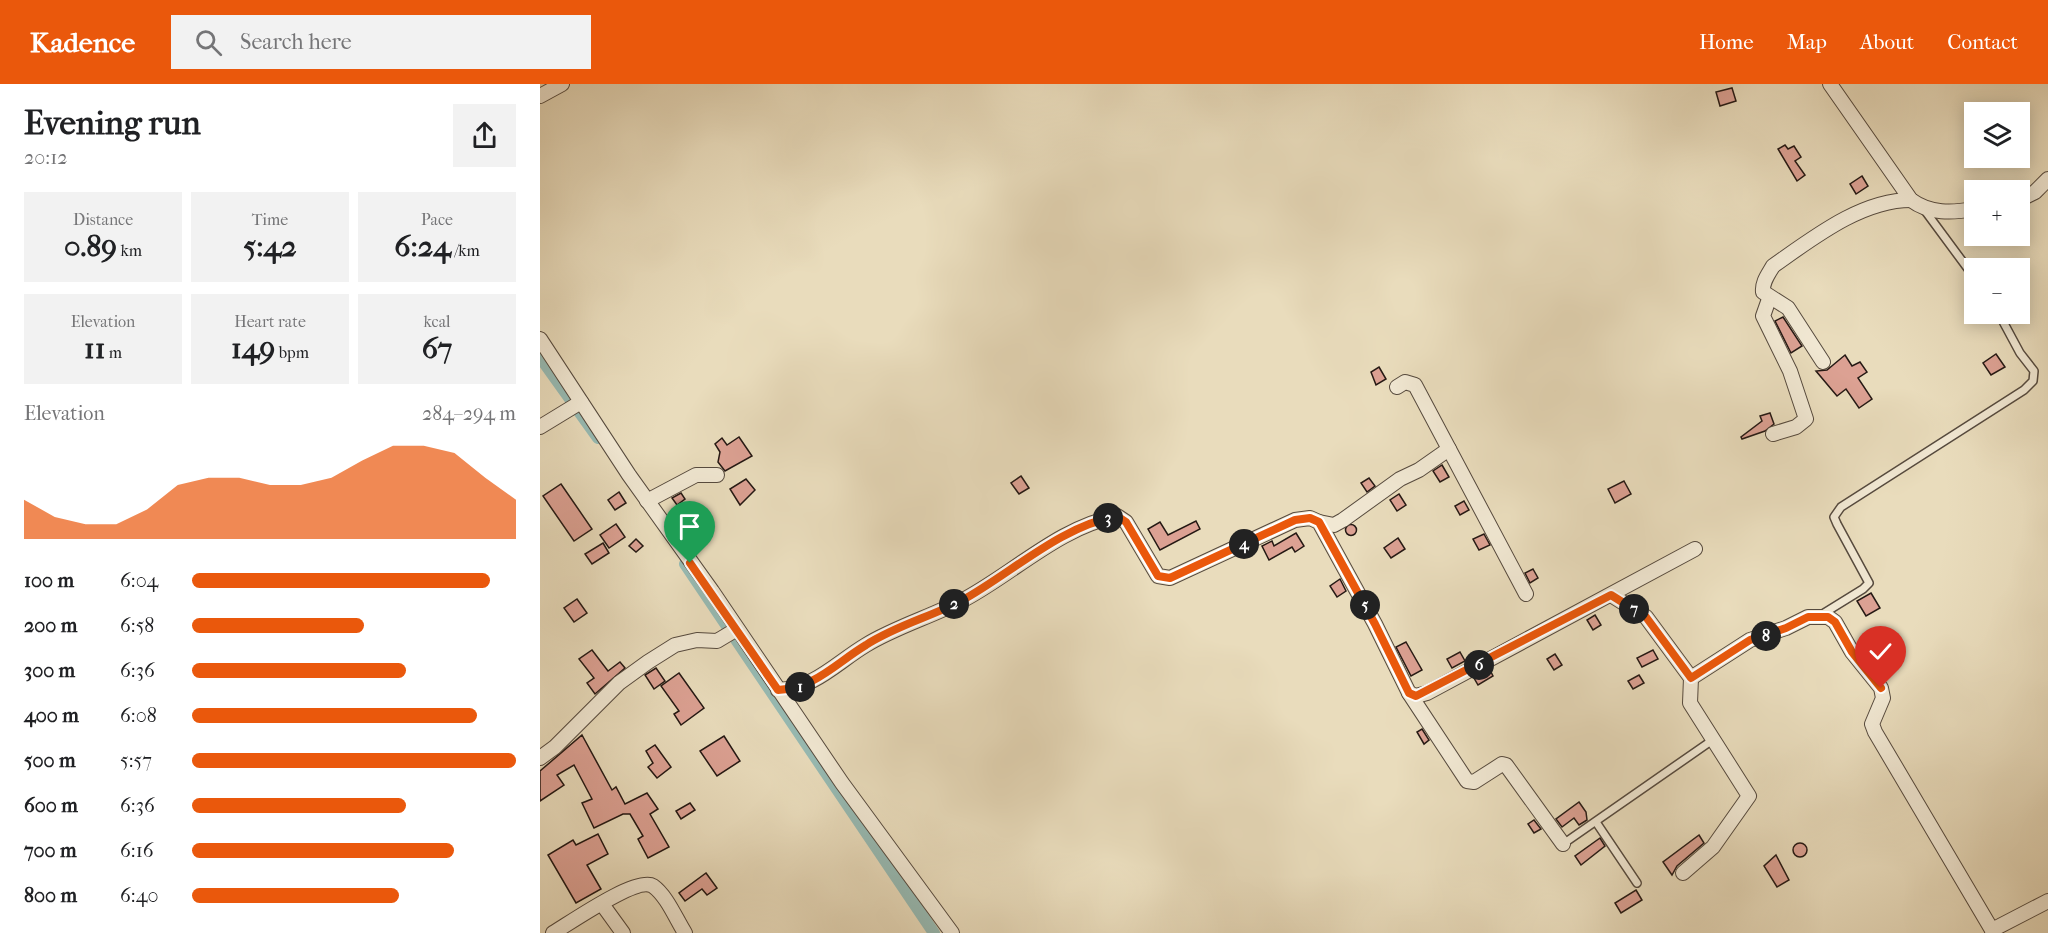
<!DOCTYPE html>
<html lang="en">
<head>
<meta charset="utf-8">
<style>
	body { margin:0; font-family:"IM FELL French Canon",serif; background:#f2f2f2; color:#202124; height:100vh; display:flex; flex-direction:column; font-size:22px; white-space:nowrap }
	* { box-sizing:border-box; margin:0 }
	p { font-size:20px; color:#757577 }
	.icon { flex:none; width:33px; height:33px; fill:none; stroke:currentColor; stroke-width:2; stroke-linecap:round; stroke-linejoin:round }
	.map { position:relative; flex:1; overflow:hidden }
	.panel { display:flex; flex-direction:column; background:#fff; width:540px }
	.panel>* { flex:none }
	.controls { position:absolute; left:1424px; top:18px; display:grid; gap:12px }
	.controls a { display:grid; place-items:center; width:66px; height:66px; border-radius:0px; background:#fff; box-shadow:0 3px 15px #0003; font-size:30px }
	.pin { position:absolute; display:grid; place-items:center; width:51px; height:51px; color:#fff; margin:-62px -26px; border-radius:50% 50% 50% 0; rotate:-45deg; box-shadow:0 0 6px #0007 }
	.pin .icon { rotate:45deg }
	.km { position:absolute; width:30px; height:30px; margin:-15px; border-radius:50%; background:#222; color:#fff; font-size:16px; line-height:30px; text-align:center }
	.round { display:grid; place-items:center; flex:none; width:63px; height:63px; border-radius:0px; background:#f2f2f2 }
	.overview { display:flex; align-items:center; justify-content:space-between; height:102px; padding:0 24px }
	h1 { font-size:33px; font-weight:800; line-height:45px }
	.figures { display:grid; grid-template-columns:repeat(3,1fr); gap:9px; height:102px; padding:6px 24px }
	.figures div { display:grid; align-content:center; border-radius:0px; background:#f2f2f2; text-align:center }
	.figures b { font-size:30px; font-weight:800 }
	.figures small { font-size:16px; font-weight:400 }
	.figures p { font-size:16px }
	.chart { height:168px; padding:12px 24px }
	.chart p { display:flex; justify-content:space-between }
	.chart svg { width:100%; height:108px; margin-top:6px; fill:#ea580c; opacity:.7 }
	ul { padding:0 24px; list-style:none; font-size:20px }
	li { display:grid; grid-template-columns:96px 72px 1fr; align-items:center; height:45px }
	li i { height:15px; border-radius:8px; background:#ea580c }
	header { display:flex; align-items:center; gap:36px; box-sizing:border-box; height:84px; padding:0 30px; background:#ea580c; color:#fff }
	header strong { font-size:28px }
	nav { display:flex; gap:33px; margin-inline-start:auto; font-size:21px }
	.search { width:420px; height:54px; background:#f2f2f2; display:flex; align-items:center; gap:15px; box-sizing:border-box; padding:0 21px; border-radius:0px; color:#757577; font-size:22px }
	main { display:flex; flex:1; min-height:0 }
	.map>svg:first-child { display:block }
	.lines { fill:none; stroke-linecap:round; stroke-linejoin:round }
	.canal { stroke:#97bbb4; stroke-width:12 }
	.building { fill:#dca193; stroke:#251914; stroke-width:1.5 }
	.service-casing { stroke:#564a3e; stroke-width:10 }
	.minor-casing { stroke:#564a3e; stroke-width:16 }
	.service { stroke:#f1e8d3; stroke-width:7 }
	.minor { stroke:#f1e8d3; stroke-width:14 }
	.route-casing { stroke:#fff; stroke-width:12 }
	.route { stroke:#ea580c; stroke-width:8 }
</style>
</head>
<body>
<header>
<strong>Kadence</strong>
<div class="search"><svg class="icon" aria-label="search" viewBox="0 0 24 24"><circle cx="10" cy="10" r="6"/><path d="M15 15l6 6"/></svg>Search here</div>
<nav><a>Home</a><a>Map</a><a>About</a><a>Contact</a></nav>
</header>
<main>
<section class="panel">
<div class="overview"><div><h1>Evening run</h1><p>20:12</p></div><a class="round"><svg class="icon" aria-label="share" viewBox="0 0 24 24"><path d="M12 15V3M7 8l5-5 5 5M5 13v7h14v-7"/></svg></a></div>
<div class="figures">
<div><p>Distance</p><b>0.89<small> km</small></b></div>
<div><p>Time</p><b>5:42</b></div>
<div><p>Pace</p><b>6:24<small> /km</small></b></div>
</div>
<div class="figures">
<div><p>Elevation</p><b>11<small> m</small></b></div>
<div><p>Heart rate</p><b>149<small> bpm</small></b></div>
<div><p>kcal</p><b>67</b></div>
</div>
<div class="chart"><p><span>Elevation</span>284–294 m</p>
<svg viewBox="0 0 160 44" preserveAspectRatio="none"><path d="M0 44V28L10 35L20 38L30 38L40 32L50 22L60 19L70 19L80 22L90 22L100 19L110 12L120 6L130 6L140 9L150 19L160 28V44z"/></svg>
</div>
<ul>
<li><b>100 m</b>6:04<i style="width:92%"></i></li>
<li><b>200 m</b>6:58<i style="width:53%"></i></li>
<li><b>300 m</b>6:36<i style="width:66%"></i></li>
<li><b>400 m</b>6:08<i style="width:88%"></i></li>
<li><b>500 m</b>5:57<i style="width:100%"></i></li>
<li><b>600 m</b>6:36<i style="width:66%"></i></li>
<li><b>700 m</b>6:16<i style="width:81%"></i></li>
<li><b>800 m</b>6:40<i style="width:64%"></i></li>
</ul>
</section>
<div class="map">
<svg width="1508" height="849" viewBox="0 0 1508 849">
	<rect width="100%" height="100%" fill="#e9dcbc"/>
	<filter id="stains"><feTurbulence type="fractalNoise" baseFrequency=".00333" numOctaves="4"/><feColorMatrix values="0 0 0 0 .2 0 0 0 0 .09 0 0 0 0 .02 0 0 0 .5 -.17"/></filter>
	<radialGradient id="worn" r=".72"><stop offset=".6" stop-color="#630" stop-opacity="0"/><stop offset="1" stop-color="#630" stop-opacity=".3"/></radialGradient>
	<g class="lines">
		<!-- canal -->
		<g class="canal">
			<path d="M 0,273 L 58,354"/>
			<path d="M 145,480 L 394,849"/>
		</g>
	</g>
	<!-- building -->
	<g class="building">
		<path d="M 1192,4 L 1196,17 L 1180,22 L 1176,8 Z"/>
		<path d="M 1245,61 L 1248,65 L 1254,62 L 1261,73 L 1255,77 L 1265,91 L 1257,97 L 1238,65 Z"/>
		<path d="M 1322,92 L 1328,102 L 1316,110 L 1310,100 Z"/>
		<path d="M 1243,233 L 1262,262 L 1251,269 L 1235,237 Z"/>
		<path d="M 1456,270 L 1465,283 L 1451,291 L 1443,279 Z"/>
		<path d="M 1305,271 L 1312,282 L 1320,278 L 1327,288 L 1318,294 L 1332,315 L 1319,324 L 1306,305 L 1297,312 L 1276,287 L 1287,286 Z"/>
		<path d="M 839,283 L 846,295 L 836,301 L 831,288 Z"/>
		<path d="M 1230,329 L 1234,340 L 1225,347 L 1202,355 L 1201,353 L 1222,337 L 1220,332 Z"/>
		<path d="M 199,353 L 212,372 L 185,387 L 178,378 L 180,368 L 175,360 L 182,354 L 187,361 Z"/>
		<path d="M 902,381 L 909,393 L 900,398 L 893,387 Z"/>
		<path d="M 481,392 L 489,404 L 479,410 L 471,399 Z"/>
		<path d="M 829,394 L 835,402 L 827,408 L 821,399 Z"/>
		<path d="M 206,395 L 215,406 L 200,421 L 190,405 Z"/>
		<path d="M 1084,397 L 1091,410 L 1075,419 L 1068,405 Z"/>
		<path d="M 21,400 L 52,445 L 34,457 L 3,412 Z"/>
		<path d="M 79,408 L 86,419 L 75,426 L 68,416 Z"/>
		<path d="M 141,409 L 145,415 L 137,421 L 132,414 Z"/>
		<path d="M 859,410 L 866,421 L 857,427 L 850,416 Z"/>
		<path d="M 924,417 L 929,426 L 920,431 L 915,422 Z"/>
		<path d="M 656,437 L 660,445 L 620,466 L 608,445 L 620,438 L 628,451 Z"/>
		<path d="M 76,440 L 85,453 L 69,464 L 60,451 Z"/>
		<circle cx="811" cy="446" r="5.5"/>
		<path d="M 756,449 L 764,462 L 755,468 L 752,463 L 729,476 L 722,462 L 732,457 L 734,462 Z"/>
		<path d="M 944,450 L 950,461 L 939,466 L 933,455 Z"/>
		<path d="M 858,454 L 865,465 L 851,474 L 844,464 Z"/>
		<path d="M 96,455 L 103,462 L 96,468 L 89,462 Z"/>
		<path d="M 63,459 L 69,469 L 52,480 L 45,470 Z"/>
		<path d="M 993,485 L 998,494 L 990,499 L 985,489 Z"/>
		<path d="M 800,495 L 806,507 L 797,513 L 790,502 Z"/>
		<path d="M 1331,509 L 1340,524 L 1326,532 L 1317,517 Z"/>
		<path d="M 37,515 L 47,529 L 34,538 L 24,524 Z"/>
		<path d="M 1055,531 L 1061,541 L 1053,546 L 1047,536 Z"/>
		<path d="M 866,558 L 882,586 L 871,592 L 856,563 Z"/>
		<path d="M 52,566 L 68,587 L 80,578 L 85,584 L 55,610 L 47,599 L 54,594 L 39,575 Z"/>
		<path d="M 1113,566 L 1118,575 L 1102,583 L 1097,574 Z"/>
		<path d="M 920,568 L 925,577 L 912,584 L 907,575 Z"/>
		<path d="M 1015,570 L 1022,581 L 1014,586 L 1007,575 Z"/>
		<path d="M 116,584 L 125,597 L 114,605 L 105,591 Z"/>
		<path d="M 950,586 L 953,592 L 938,601 L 934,594 Z"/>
		<path d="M 139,589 L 164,624 L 141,641 L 134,630 L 139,627 L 121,602 Z"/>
		<path d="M 1099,591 L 1104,599 L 1093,605 L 1088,597 Z"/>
		<path d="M 882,645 L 889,656 L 884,660 L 877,648 Z"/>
		<path d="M 42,651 L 72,706 L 76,703 L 85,720 L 107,709 L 118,725 L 110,730 L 129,763 L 108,774 L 98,755 L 103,752 L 90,730 L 83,730 L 54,744 L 42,719 L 52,715 L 34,681 L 17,691 L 24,701 L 0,717 L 0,687 Z"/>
		<path d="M 184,652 L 200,677 L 177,692 L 160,667 Z"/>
		<path d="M 115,661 L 131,683 L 117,694 L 108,683 L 113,679 L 106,667 Z"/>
		<path d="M 1039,718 L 1046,728 L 1047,736 L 1039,741 L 1034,734 L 1022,743 L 1016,735 Z"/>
		<path d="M 150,719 L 155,726 L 141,735 L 136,727 Z"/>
		<path d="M 994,736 L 1001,745 L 994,749 L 988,740 Z"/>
		<path d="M 58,750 L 68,770 L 47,781 L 61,805 L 36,819 L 8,771 L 33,756 L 36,761 Z"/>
		<path d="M 1159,751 L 1164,759 L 1137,782 L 1132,791 L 1123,778 Z"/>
		<path d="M 1060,754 L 1065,762 L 1041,781 L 1035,772 Z"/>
		<circle cx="1260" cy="766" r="7"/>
		<path d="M 1236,771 L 1249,796 L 1237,803 L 1224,782 Z"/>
		<path d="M 166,789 L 177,804 L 167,811 L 162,805 L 145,817 L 139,809 Z"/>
		<path d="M 1096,806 L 1102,816 L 1081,829 L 1075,819 Z"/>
	</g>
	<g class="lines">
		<!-- service casing -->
		<g class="service-casing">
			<g id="service">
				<path d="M 1383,124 L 1434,193"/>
				<path d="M 1281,531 L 1323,505 L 1329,499 L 1297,440 L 1294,433 L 1301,423 L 1484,306 L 1493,297 L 1494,287 L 1480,269 L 1459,230"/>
				<path d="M 1056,738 L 1097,799"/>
				<path d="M 1023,760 L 1174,655"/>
			</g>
		</g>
		<!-- minor casing -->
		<g class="minor-casing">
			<g id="minor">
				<path d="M 1290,0 L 1371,116 C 1390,130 1412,129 1434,125"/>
				<path d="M 0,12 L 22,0"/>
				<path d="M 1479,116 L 1495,108 L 1508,95"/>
				<path d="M 1229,215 L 1223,232 L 1250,287 L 1266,335 L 1256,343 L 1233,350"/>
				<path d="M 0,255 L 89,391 L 172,507 L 302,699 L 412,849"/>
				<path d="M 1283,278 L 1248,224 L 1223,208 C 1222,198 1228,191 1233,182 C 1273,154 1321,116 1371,116"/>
				<path d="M 857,303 L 865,298 L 875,301 L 986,510"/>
				<path d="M 0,343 L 41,318"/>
				<path d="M 107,417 L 156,391 L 177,391"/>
				<path d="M 779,438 L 794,441 L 803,436 L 860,395 L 879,386 L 909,365"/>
				<path d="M 1071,511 L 1106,533 L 1151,594 L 1150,619 L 1209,712 L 1173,763 L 1143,789"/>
				<path d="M 1151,594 L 1210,556 L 1246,544 L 1268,533 L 1288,533 L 1295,538 L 1312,568 L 1341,604 L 1343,614 L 1332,640 L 1335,648 L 1452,846"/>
				<path d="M 238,606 C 275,604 296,579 326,561 C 355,543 393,532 425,515 C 475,488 520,443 577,432 L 586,438 L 618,492 L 630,494 L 755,436 L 770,434 L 779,438 L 835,540 L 869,609 L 927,697 L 934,698 L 962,680 L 966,681 L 1023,760"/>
				<path d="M 869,609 L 876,612 L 887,609 L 1155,465"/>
				<path d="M 0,674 L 15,663 L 79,599 L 108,578 L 135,561 L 157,556 L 177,557 L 197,545"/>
				<path d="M 62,820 L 83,849"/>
				<path d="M 13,849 C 30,839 97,792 113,802 C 127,812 136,835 145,849"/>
				<path d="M 1453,849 L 1452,846 L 1508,817"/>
			</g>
		</g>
		<!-- service -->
		<use href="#service" class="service"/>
		<!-- minor -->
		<use href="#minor" class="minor"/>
	</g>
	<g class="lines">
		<!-- route casing -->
		<g class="route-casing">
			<path id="route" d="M 150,479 L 238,606 C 275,604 296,579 326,561 C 355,542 390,533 421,517 C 472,489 519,443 577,432 L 586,438 L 618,492 L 630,494 L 755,436 L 770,434 L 779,438 L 835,540 L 869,609 L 876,612 L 1071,511 L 1106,533 L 1151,594 L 1210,556 L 1246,544 L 1268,533 L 1288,533 L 1295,538 L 1312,568 L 1341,604"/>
		</g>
		<!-- route -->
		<use href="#route" class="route"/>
	</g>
	<rect width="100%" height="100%" filter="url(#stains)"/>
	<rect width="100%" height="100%" fill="url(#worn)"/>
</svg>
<div class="controls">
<a><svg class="icon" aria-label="layers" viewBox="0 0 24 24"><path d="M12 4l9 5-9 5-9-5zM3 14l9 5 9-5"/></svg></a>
<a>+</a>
<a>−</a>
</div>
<div class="pin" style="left:150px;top:479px;background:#1e9e55"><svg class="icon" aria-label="arrive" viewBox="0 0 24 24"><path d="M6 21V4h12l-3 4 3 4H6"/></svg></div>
<div class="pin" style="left:1341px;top:604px;background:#d93025"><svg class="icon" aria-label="check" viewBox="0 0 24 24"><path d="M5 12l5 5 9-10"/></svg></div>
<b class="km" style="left:260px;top:603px">1</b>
<b class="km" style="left:414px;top:520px">2</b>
<b class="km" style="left:568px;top:434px">3</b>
<b class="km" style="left:704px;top:460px">4</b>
<b class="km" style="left:825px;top:521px">5</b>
<b class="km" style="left:939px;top:581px">6</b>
<b class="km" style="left:1094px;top:525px">7</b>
<b class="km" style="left:1226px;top:552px">8</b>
</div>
</main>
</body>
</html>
